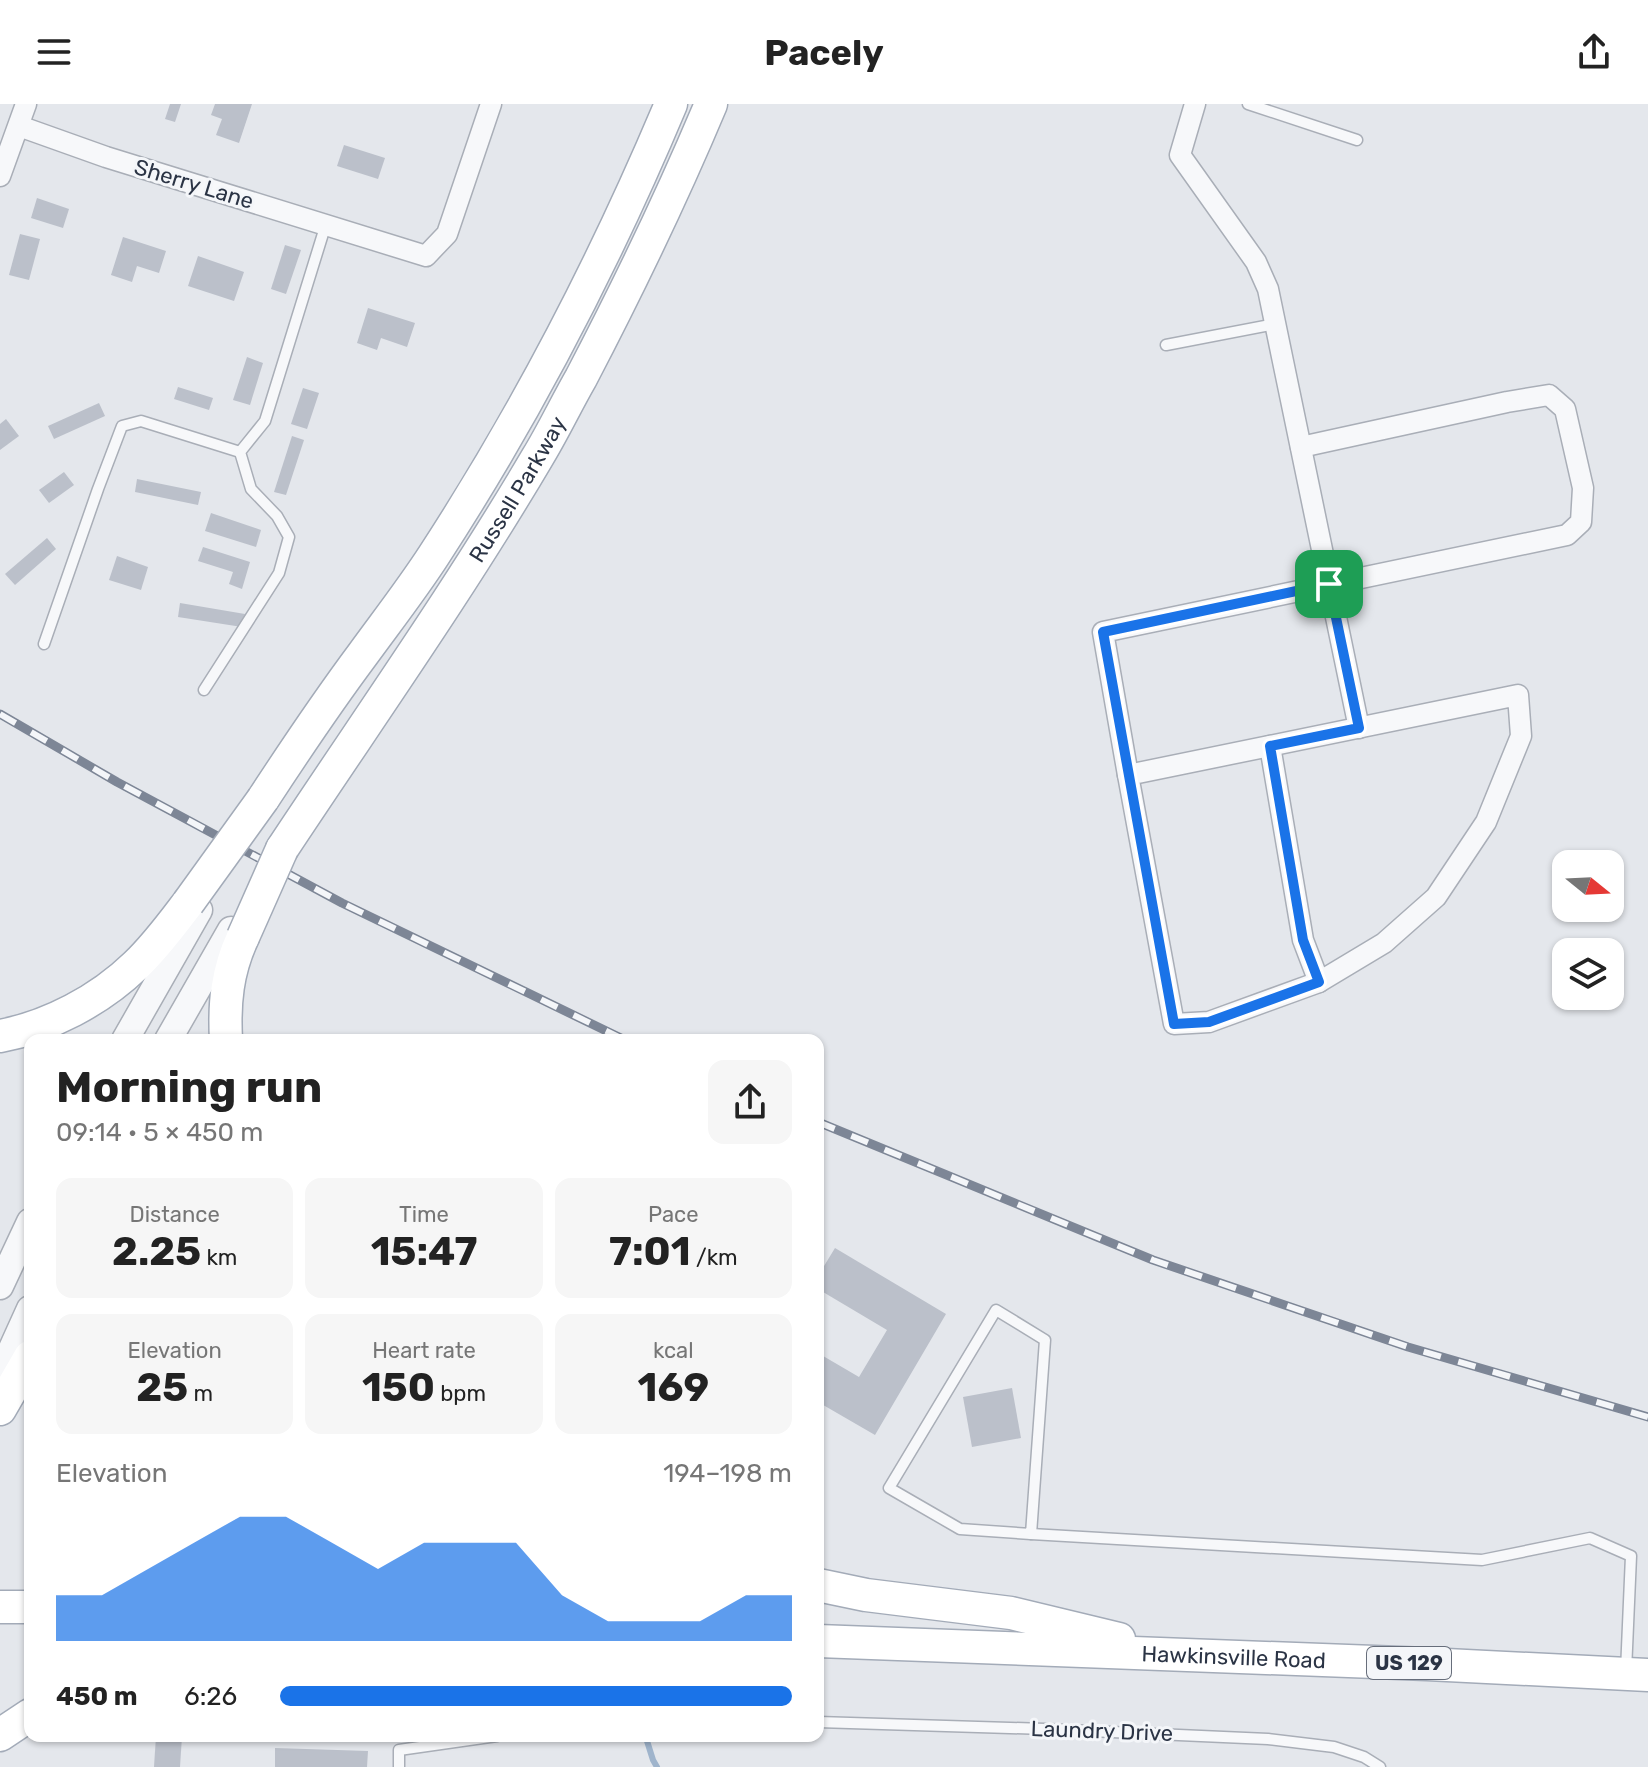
<!DOCTYPE html>
<html lang="en">
<head>
<meta charset="utf-8">
<style>
	body { margin:0; font-family:Rubik,sans-serif; background:#f6f6f6; color:#222; height:100vh; display:flex; flex-direction:column; font-size:30px; white-space:nowrap }
	* { box-sizing:border-box; margin:0 }
	p { font-size:26px; color:#767676 }
	.icon { flex:none; width:44px; height:44px; fill:none; stroke:currentColor; stroke-width:2; stroke-linecap:round; stroke-linejoin:round }
	.map { position:relative; flex:1; overflow:hidden }
	.drawer { position:absolute; left:24px; top:930px; width:800px; height:708px; display:flex; flex-direction:column; background:#fff; border-radius:16px; box-shadow:0 2px 6px #0004 }
	.drawer>* { flex:none }
	.needle { width:52px; rotate:108deg }
	.buttons { position:absolute; left:1552px; top:746px; display:grid; gap:16px }
	.buttons a { display:grid; place-items:center; width:72px; height:72px; border-radius:16px; background:#fff; box-shadow:0 2px 6px #0004; font-size:40px }
	.pin { position:absolute; display:grid; place-items:center; width:68px; height:68px; color:#fff; margin:-34px; border-radius:16px; box-shadow:0 4px 12px #0006 }
	.round { display:grid; place-items:center; flex:none; width:84px; height:84px; border-radius:16px; background:#f6f6f6 }
	.overview { display:flex; align-items:center; justify-content:space-between; height:136px; padding:0 32px }
	h1 { font-size:44px; font-weight:700; line-height:60px }
	.metrics { display:grid; grid-template-columns:repeat(3,1fr); gap:12px; height:136px; padding:8px 32px }
	.metrics div { display:grid; align-content:center; border-radius:16px; background:#f6f6f6; text-align:center }
	.metrics b { font-size:40px; font-weight:700 }
	.metrics small { font-size:22px; font-weight:400 }
	.metrics p { font-size:22px }
	.chart { height:224px; padding:16px 32px }
	.chart p { display:flex; justify-content:space-between }
	.chart svg { width:100%; height:144px; margin-top:8px; fill:#1a73e8; opacity:.7 }
	ul { padding:0 32px; list-style:none; font-size:26px }
	li { display:grid; grid-template-columns:128px 96px 1fr; align-items:center; height:60px }
	li i { height:20px; border-radius:10px; background:#1a73e8 }
	header { display:flex; justify-content:space-between; align-items:center; height:104px; padding:0 32px; background:#fff; font-size:36px; font-weight:700 }
	.map>svg:first-child { display:block }
	.lines { fill:none; stroke-linecap:round; stroke-linejoin:round }
	.stream { stroke:#9fb4cc; stroke-width:6 }
	.building { fill:#bbc0ca }
	.service-casing { stroke:#a9aeb7; stroke-width:13 }
	.minor-casing { stroke:#a9aeb7; stroke-width:23 }
	.tertiary-casing { stroke:#a9aeb7; stroke-width:29 }
	.primary-casing { stroke:#a3abb8; stroke-width:35 }
	.service { stroke:#f7f8fa; stroke-width:10 }
	.minor { stroke:#f7f8fa; stroke-width:20 }
	.tertiary { stroke:#f7f8fa; stroke-width:26 }
	.primary { stroke:#fff; stroke-width:32 }
	.rail-casing { stroke:#7d8696; stroke-width:9 }
	.rail { stroke:#f4f6f9; stroke-width:6; stroke-dasharray:18; stroke-linecap:butt }
	.primary-bridge-casing { stroke:#a3abb8; stroke-width:35; stroke-linecap:butt }
	.primary-bridge { stroke:#fff; stroke-width:32 }
	.route-casing { stroke:#fff; stroke-width:16 }
	.route { stroke:#1a73e8; stroke-width:10 }
	.labels { text-anchor:middle; dominant-baseline:central; stroke-width:6; stroke-linejoin:round; paint-order:stroke }
	.shield { fill:#f4f6f9; stroke:#676e7b; stroke-width:2 }
	.shield-label { font-size:20px; font-weight:bold; fill:#2b3445 }
	.street-label { font-size:22px; fill:#2b3445; stroke:#f4f6f9 }
</style>
</head>
<body>
<header><svg class="icon" aria-label="menu" viewBox="0 0 24 24"><path d="M4 6h16M4 12h16M4 18h16"/></svg>Pacely<svg class="icon" aria-label="share" viewBox="0 0 24 24"><path d="M12 15V3M7 8l5-5 5 5M5 13v7h14v-7"/></svg></header>
<div class="map">
<svg width="1648" height="1663" viewBox="0 0 1648 1663">
	<rect width="100%" height="100%" fill="#e4e7ec"/>
	<g class="lines">
		<!-- stream -->
		<path class="stream" d="M 647,1637 L 653,1656 L 657,1663"/>
	</g>
	<!-- building -->
	<g class="building">
		<path d="M 170,0 L 181,0 L 175,18 L 165,15 Z"/>
		<path d="M 215,0 L 252,0 L 239,39 L 216,31 L 222,15 L 211,11 Z"/>
		<path d="M 344,41 L 385,54 L 378,75 L 337,62 Z"/>
		<path d="M 37,94 L 69,105 L 63,124 L 31,114 Z"/>
		<path d="M 20,130 L 40,135 L 29,176 L 9,171 Z"/>
		<path d="M 123,133 L 166,147 L 159,169 L 137,162 L 132,178 L 111,171 Z"/>
		<path d="M 285,141 L 301,146 L 286,190 L 271,185 Z"/>
		<path d="M 198,152 L 244,168 L 234,197 L 188,182 Z"/>
		<path d="M 368,204 L 415,219 L 407,243 L 381,234 L 377,246 L 357,239 Z"/>
		<path d="M 247,253 L 263,259 L 250,301 L 233,296 Z"/>
		<path d="M 178,283 L 213,294 L 209,306 L 174,295 Z"/>
		<path d="M 303,284 L 319,289 L 307,325 L 291,320 Z"/>
		<path d="M 99,299 L 105,312 L 54,335 L 48,322 Z"/>
		<path d="M 6,315 L 19,332 L 0,346 L 0,320 Z"/>
		<path d="M 292,332 L 304,336 L 286,391 L 274,388 Z"/>
		<path d="M 64,368 L 74,381 L 49,399 L 39,386 Z"/>
		<path d="M 137,375 L 201,388 L 198,401 L 135,388 Z"/>
		<path d="M 211,409 L 261,426 L 256,443 L 205,427 Z"/>
		<path d="M 47,434 L 56,445 L 15,481 L 5,470 Z"/>
		<path d="M 203,443 L 250,458 L 242,485 L 229,480 L 233,468 L 198,457 Z"/>
		<path d="M 117,452 L 148,463 L 141,486 L 109,476 Z"/>
		<path d="M 180,499 L 245,510 L 242,523 L 178,513 Z"/>
		<path d="M 835,1144 L 946,1210 L 875,1331 L 818,1298 L 818,1249 L 859,1273 L 887,1226 L 818,1185 L 818,1172 Z"/>
		<path d="M 1012,1284 L 1021,1334 L 972,1343 L 963,1293 Z"/>
		<path d="M 156,1632 L 182,1632 L 180,1663 L 154,1663 Z"/>
		<path d="M 275,1644 L 368,1647 L 367,1663 L 275,1663 Z"/>
	</g>
	<g class="lines">
		<!-- service casing -->
		<g class="service-casing">
			<g id="service">
				<path d="M 1248,0 L 1357,36"/>
				<path d="M 1166,241 L 1275,220"/>
				<path d="M 44,540 L 98,385 L 122,322 L 141,317 L 240,348"/>
				<path d="M 204,586 L 279,469 L 289,433 L 277,412 L 251,385 L 240,348 L 265,317 L 326,120"/>
				<path d="M 996,1206 L 1045,1236 L 1031,1430 L 960,1425 L 889,1384 Z"/>
				<path d="M 1031,1430 L 1482,1456 L 1590,1434 L 1631,1452 L 1626,1567"/>
				<path d="M 818,1618 L 1045,1625 L 1268,1635 L 1334,1643 L 1364,1653 L 1380,1663"/>
				<path d="M 399,1663 L 399,1646 L 497,1632"/>
			</g>
		</g>
		<!-- minor casing -->
		<g class="minor-casing">
			<g id="minor">
				<path d="M 1195,0 L 1180,51 L 1256,158 L 1268,185 L 1359,624"/>
				<path d="M 19,22 L 106,53 L 426,152 L 447,130 L 491,0"/>
				<path d="M 0,72 L 26,0"/>
				<path d="M 1518,591 L 1521,632 L 1486,718 L 1436,793 L 1384,839 L 1319,878 L 1209,918 L 1174,920 L 1128,671 Z"/>
				<path d="M 1270,642 L 1303,836 L 1319,878"/>
				<path d="M 1128,671 L 1103,528 L 1567,431 L 1581,418 L 1583,384 L 1565,305 L 1549,291 L 1507,298 L 1301,343"/>
			</g>
		</g>
		<!-- tertiary casing -->
		<g class="tertiary-casing">
			<g id="tertiary">
				<path d="M 125,936 L 199,806"/>
				<path d="M 168,936 L 231,826"/>
				<path d="M 0,1182 L 30,1118"/>
				<path d="M 0,1271 L 30,1205"/>
			</g>
		</g>
		<!-- primary casing -->
		<g class="primary-casing">
			<g id="primary">
				<path d="M 263,695 C 295,646 328,597 363,550 C 387,517 412,485 434,451 C 527,308 605,157 671,0"/>
				<path id="s1" d="M 282,745 C 368,615 458,488 537,354 C 553,328 566,300 581,274 C 628,184 672,93 711,0"/>
				<path d="M 0,932 C 49,923 100,896 136,861 C 156,842 172,820 188,799"/>
				<path d="M 226,936 C 224,899 227,867 243,833"/>
				<path d="M 0,1305 L 30,1253"/>
				<path d="M 818,1481 L 866,1491 L 1011,1509 L 1119,1535"/>
				<path d="M 0,1503 L 30,1503"/>
				<path id="s2" d="M 818,1537 L 1427,1560 L 1648,1571"/>
				<path d="M 0,1631 L 30,1611"/>
			</g>
		</g>
		<!-- service -->
		<use href="#service" class="service"/>
		<!-- minor -->
		<use href="#minor" class="minor"/>
		<!-- tertiary -->
		<use href="#tertiary" class="tertiary"/>
		<!-- primary -->
		<use href="#primary" class="primary"/>
		<!-- rail casing -->
		<g class="rail-casing">
			<g id="rail">
				<path d="M 0,610 L 117,678 L 342,799 L 625,936"/>
				<path d="M 818,1018 L 1153,1156 L 1408,1243 L 1648,1313"/>
			</g>
		</g>
		<!-- rail -->
		<use href="#rail" class="rail"/>
		<!-- primary-bridge casing -->
		<g class="primary-bridge-casing">
			<g id="primary-bridge">
				<path d="M 188,799 L 263,695"/>
				<path d="M 243,833 L 282,745"/>
			</g>
		</g>
		<!-- primary-bridge -->
		<use href="#primary-bridge" class="primary-bridge"/>
	</g>
	<g class="lines">
		<!-- route casing -->
		<g class="route-casing">
			<path id="route" d="M 1329,480 L 1359,624 L 1270,642 L 1303,836 L 1319,878 L 1209,918 L 1174,920 L 1103,528 Z"/>
		</g>
		<!-- route -->
		<use href="#route" class="route"/>
	</g>
	<g class="labels">
		<!-- shield labels -->
		<rect class="shield" x="1367" y="1543" width="84" height="32" rx="6"/>
		<g class="shield-label">
			<text x="1409" y="1559">US 129</text>
		</g>
		<!-- street labels -->
		<g class="street-label">
			<text transform="translate(194 80) rotate(17)">Sherry Lane</text>
			<text stroke="none"><textPath href="#s1" startOffset="430">Russell Parkway</textPath></text>
			<text stroke="none"><textPath href="#s2" startOffset="416">Hawkinsville Road</textPath></text>
			<text transform="translate(1102 1627) rotate(2)">Laundry Drive</text>
		</g>
	</g>
</svg>
<div class="buttons">
<a><svg class="needle" viewBox="-14 -14 28 28"><path d="M0-13l5 13h-10z" fill="#e53935"/><path d="M0 13l5-13h-10z" fill="#767676"/></svg></a>
<a><svg class="icon" aria-label="layers" viewBox="0 0 24 24"><path d="M12 4l9 5-9 5-9-5zM3 14l9 5 9-5"/></svg></a>
</div>
<div class="pin" style="left:1329px;top:480px;background:#1e9e55"><svg class="icon" aria-label="arrive" viewBox="0 0 24 24"><path d="M6 21V4h12l-3 4 3 4H6"/></svg></div>
<section class="drawer">
<div class="overview"><div><h1>Morning run</h1><p>09:14 · 5 × 450 m</p></div><a class="round"><svg class="icon" aria-label="share" viewBox="0 0 24 24"><path d="M12 15V3M7 8l5-5 5 5M5 13v7h14v-7"/></svg></a></div>
<div class="metrics">
<div><p>Distance</p><b>2.25<small> km</small></b></div>
<div><p>Time</p><b>15:47</b></div>
<div><p>Pace</p><b>7:01<small> /km</small></b></div>
</div>
<div class="metrics">
<div><p>Elevation</p><b>25<small> m</small></b></div>
<div><p>Heart rate</p><b>150<small> bpm</small></b></div>
<div><p>kcal</p><b>169</b></div>
</div>
<div class="chart"><p><span>Elevation</span>194–198 m</p>
<svg viewBox="0 0 160 44" preserveAspectRatio="none"><path d="M0 44V30L10 30L20 22L30 14L40 6L50 6L60 14L70 22L80 14L90 14L100 14L110 30L120 38L130 38L140 38L150 30L160 30V44z"/></svg>
</div>
<ul>
<li><b>450 m</b>6:26<i style="width:100%"></i></li>
</ul>
</section>
</div>
</body>
</html>
